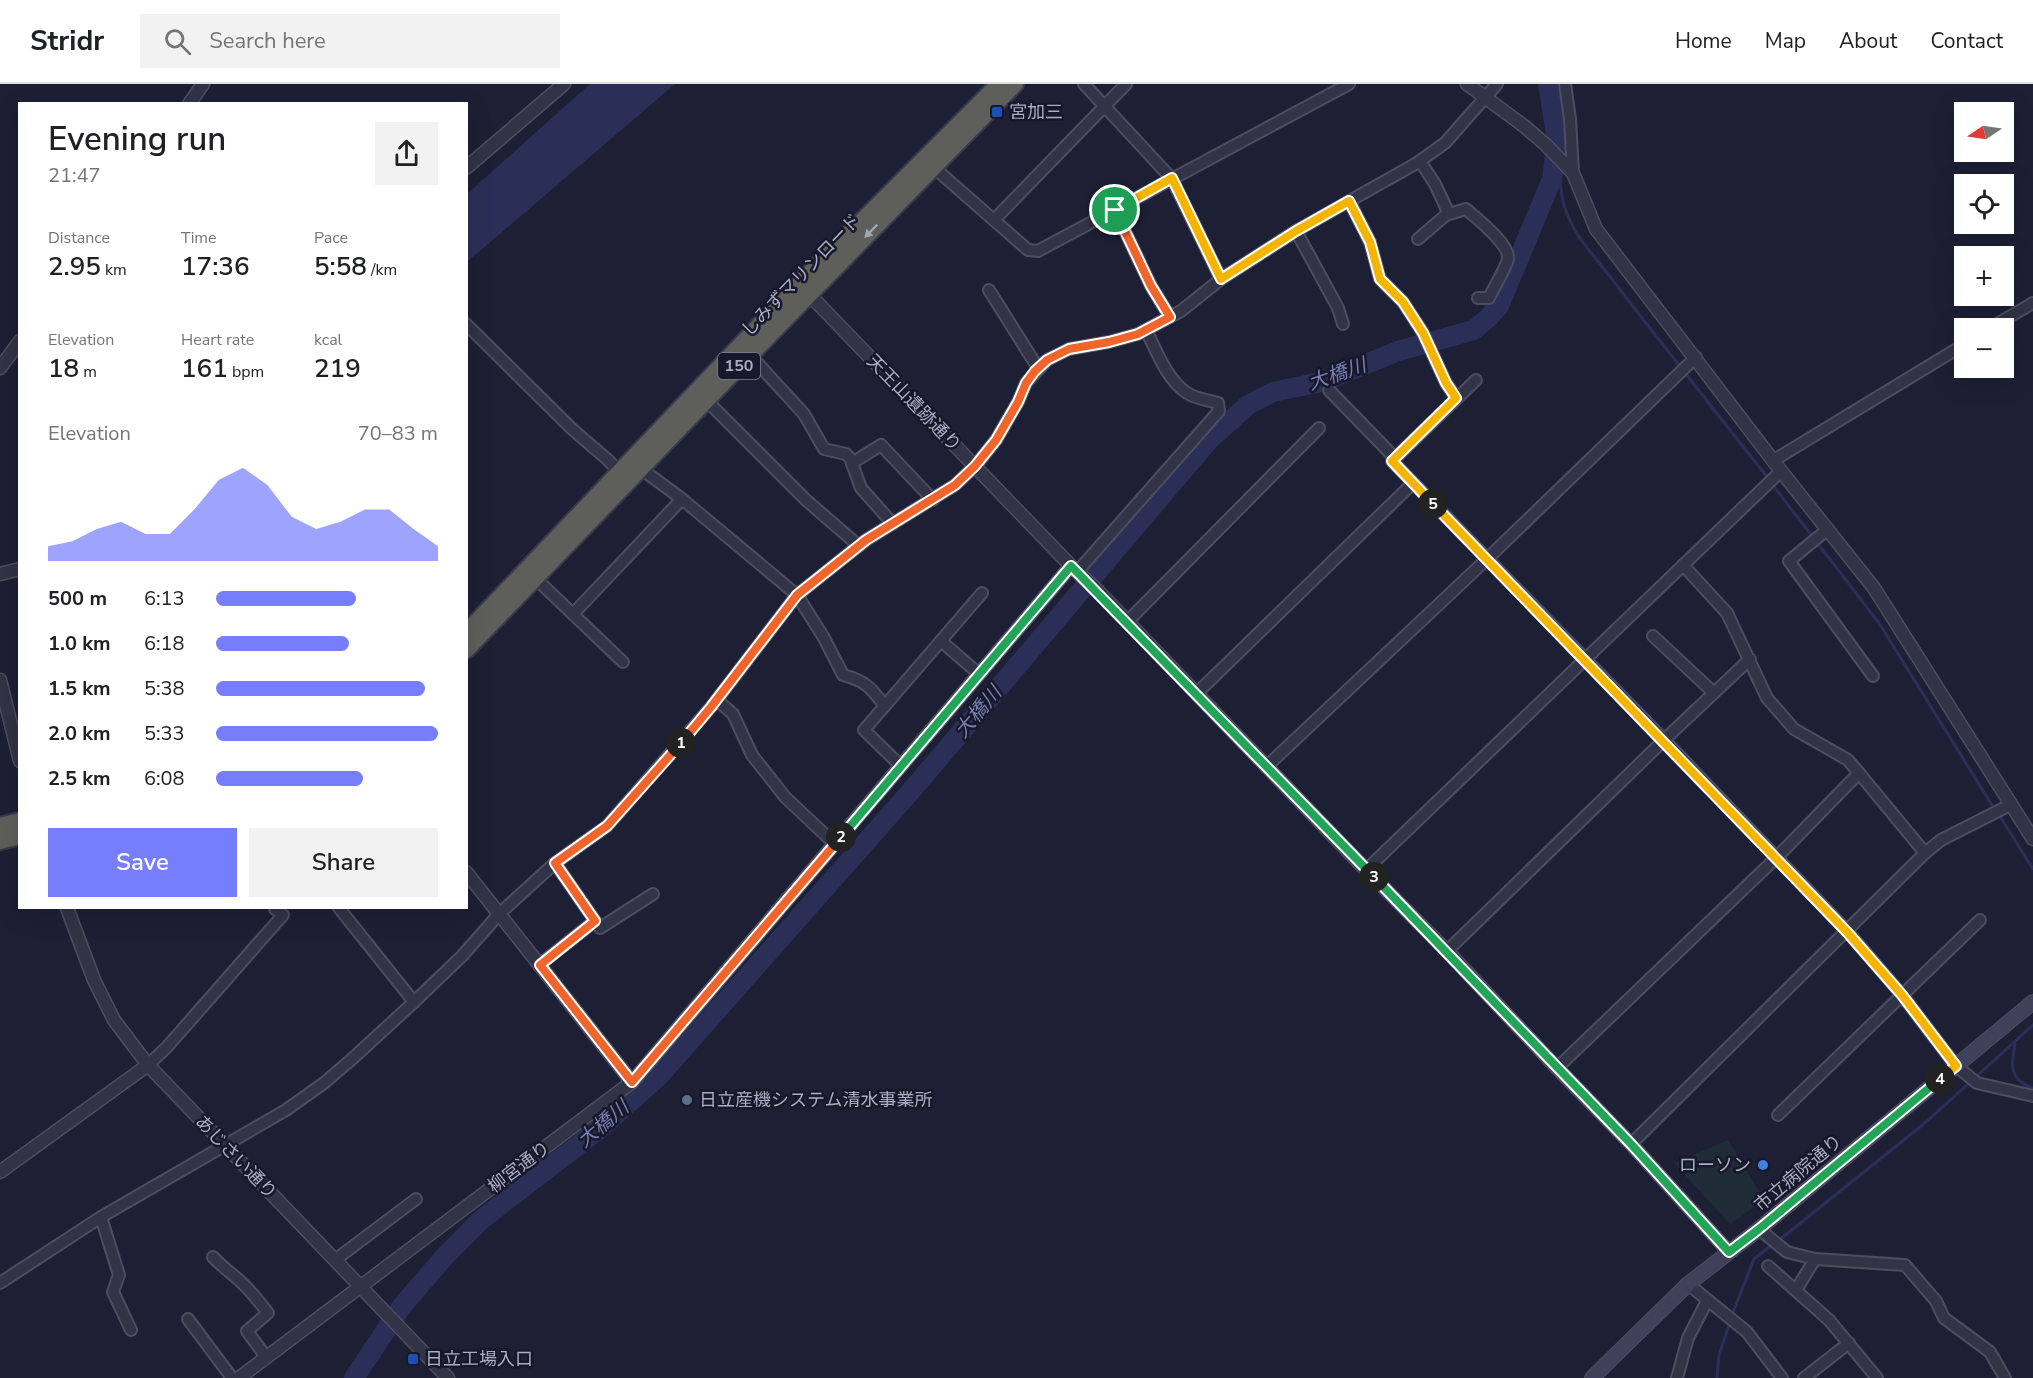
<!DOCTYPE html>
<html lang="en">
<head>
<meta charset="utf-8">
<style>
	body { margin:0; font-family:"Nunito Sans","Noto Sans JP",sans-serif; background:#f2f2f2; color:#202124; height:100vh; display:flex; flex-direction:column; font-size:22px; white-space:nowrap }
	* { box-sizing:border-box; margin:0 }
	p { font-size:20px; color:#757577 }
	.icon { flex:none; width:33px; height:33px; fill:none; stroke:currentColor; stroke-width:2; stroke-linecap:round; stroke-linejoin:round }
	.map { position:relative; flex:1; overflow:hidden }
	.sheet { position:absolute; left:18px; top:18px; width:450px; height:807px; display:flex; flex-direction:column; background:#fff; border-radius:0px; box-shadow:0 6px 24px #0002 }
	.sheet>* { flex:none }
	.needle { width:39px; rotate:257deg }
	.buttons { position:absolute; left:1954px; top:18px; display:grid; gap:12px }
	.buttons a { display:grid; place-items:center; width:60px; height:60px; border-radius:0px; background:#fff; box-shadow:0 6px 24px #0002; font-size:30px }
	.pin { position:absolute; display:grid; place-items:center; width:51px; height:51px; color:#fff; margin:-26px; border:3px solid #fff; border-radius:50%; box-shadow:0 2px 6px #0007 }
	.km { position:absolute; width:30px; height:30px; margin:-15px; border-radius:50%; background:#222; color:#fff; font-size:16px; line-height:30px; text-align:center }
	.round { display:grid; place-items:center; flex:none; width:63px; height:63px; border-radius:0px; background:#f2f2f2 }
	.overview { display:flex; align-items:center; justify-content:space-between; height:102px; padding:0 30px }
	h1 { font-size:33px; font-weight:600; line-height:45px }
	.figures { display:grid; grid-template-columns:repeat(3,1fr); gap:9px; height:102px; padding:6px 30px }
	.figures div { display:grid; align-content:center }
	.figures b { font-size:26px; font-weight:600 }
	.figures small { font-size:16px; font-weight:400 }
	.figures p { font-size:16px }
	.chart { height:168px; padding:12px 30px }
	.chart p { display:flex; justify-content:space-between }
	.chart svg { width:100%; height:108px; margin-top:6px; fill:#767efd; opacity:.7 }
	.action { display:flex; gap:12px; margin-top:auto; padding:12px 30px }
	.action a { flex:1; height:69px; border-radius:0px; background:#767efd; color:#fff; font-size:24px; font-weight:600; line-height:69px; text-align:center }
	.action a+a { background:#f2f2f2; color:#202124 }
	ul { padding:0 30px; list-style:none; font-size:20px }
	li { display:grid; grid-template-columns:96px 72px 1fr; align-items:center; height:45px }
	li i { height:15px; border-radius:8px; background:#767efd }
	header { display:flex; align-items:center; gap:36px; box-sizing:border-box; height:84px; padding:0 30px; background:#fff; border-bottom:2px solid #e0e0e0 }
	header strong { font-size:28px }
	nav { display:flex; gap:33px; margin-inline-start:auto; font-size:21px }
	.search { width:420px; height:54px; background:#f2f2f2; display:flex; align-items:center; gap:15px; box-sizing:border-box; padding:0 21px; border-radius:0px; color:#757577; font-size:22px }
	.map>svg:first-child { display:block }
	.green { fill:#1f2c37 }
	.water { fill:#2b2f57 }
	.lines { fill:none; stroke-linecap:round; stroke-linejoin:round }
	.stream { stroke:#2b2f57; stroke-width:3 }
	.river { stroke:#2b2f57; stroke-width:20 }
	.minor-casing { stroke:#4c4d61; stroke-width:14 }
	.tertiary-casing { stroke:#4c4d61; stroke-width:15 }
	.secondary-casing { stroke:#4c4d61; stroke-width:16 }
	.trunk-casing { stroke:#393a4d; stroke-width:20 }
	.minor { stroke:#313346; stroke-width:10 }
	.tertiary { stroke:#313346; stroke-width:12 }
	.secondary { stroke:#3f4059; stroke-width:14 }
	.trunk { stroke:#5e5e5a; stroke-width:16 }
	.oneway { fill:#a2a4b9 }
	.split-1-casing { stroke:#fff; stroke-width:12 }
	.split-2-casing { stroke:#fff; stroke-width:12 }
	.split-3-casing { stroke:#fff; stroke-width:12 }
	.split-4-casing { stroke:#fff; stroke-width:12 }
	.split-5-casing { stroke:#fff; stroke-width:12 }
	.split-6-casing { stroke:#fff; stroke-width:12 }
	.split-1 { stroke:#f0652b; stroke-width:8 }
	.split-2 { stroke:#f0652b; stroke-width:8 }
	.split-3 { stroke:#22a559; stroke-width:8 }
	.split-4 { stroke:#22a559; stroke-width:8 }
	.split-5 { stroke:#f5b400; stroke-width:8 }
	.split-6 { stroke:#f5b400; stroke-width:8 }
	.transit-dot { fill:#1a4fb4; stroke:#17182a; stroke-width:2 }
	.service-dot { fill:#5c6f8a; stroke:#17182a; stroke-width:2 }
	.shop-dot { fill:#3f7fe0; stroke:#17182a; stroke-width:2 }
	.labels { text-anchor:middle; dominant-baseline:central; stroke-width:5; stroke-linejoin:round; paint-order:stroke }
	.shield { fill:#17182a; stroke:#7e8096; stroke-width:1.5 }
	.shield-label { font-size:16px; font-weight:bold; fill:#aaacc4 }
	.poi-label { font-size:18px; fill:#aaacc4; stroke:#17182a; text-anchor:start }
	.street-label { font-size:18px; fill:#aaacc4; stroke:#17182a }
	.water-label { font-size:20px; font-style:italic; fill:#797eb2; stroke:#17182a }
</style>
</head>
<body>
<header>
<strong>Stridr</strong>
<div class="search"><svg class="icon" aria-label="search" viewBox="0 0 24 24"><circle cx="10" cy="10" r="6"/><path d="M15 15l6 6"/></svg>Search here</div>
<nav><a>Home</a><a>Map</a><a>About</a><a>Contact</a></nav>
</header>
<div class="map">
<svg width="2033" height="1294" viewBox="0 0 2033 1294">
	<rect width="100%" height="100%" fill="#1d2035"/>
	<!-- green -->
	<path class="green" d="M 1728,1056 L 1764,1116 L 1730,1140 L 1674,1079 Z"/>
	<!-- water -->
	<path class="water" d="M 590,0 L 675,0 L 467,178 L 467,110 Z"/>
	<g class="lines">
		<!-- stream -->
		<g class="stream">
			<path d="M 1557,57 L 1558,68"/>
			<path d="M 1559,81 C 1560,110 1563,128 1579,153 L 1681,284"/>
			<path d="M 1685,289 L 1768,394"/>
			<path d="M 1772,400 L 1879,539 L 1995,726"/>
			<path d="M 1999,731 L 2033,785"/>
			<path d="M 2015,960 C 2011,981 2009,996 2033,1004"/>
			<path d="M 1778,1157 L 1925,1039 L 2033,941"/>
			<path d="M 1732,1231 L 1754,1175 L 1772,1161"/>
			<path d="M 1717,1294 L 1719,1271 L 1730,1238"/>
		</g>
		<!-- river -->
		<path class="river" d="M 354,1294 L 402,1222 L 446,1171 L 481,1136 L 603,1042 L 659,992 L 911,707 L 1209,356 L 1248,321 L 1273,308 L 1325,297 L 1398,267 L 1474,246 L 1488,234 L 1499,222 L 1552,95 L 1557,57 L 1548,0"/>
		<!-- minor casing -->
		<g class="minor-casing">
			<g id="minor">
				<path d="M 1084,0 L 1172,95 L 1221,195"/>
				<path d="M 1565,0 L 1570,35 L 1573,89"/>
				<path d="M 1420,77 L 1435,100 L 1449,130"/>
				<path d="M 931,81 L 1028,166 L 1038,167 L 1349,0"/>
				<path d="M 1349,117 L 1370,158 L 1380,195 L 1403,218 L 1423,249 L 1446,299 L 1456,314"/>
				<path d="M 1115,126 L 1151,202 L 1170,233"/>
				<path d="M 994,136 L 1126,0"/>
				<path d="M 1296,147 L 1338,224 L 1343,240"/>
				<path d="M 1418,155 L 1446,131 L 1466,125 C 1476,134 1510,160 1508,175 C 1505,186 1494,203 1489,214 L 1478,214"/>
				<path d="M 989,206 L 1038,284"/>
				<path d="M 466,240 L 572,345 L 608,376 L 619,388"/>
				<path d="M 1990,244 L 2033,219"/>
				<path d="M 750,271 L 804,330 L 824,365 L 846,370 L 850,374 L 861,404 L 893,440"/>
				<path d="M 1476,296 L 1392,377 L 1664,656 L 1847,847 L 1902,911 L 1956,982 L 1977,999 L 2033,1012"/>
				<path d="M 1329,306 L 1395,374"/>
				<path d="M 706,316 L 806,416 L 859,462"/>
				<path d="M 1774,376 L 1965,260"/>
				<path d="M 852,379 L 881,361 L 933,416"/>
				<path d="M 640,384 L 682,415 L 797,511 L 824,554 L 843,591 C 866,597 871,604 885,622"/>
				<path d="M 1828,445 L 1789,477 L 1873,592"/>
				<path d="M 1077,488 L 1219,327 L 1218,319 C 1208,316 1196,315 1187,309 C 1167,296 1156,266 1146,246"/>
				<path d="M 532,491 L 623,578"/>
				<path d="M 573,530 L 682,415"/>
				<path d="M 1127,538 L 1319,344"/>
				<path d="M 1653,552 L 1714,609"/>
				<path d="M 941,557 L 979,590"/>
				<path d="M 1196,610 L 1413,399"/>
				<path d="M 717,616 L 733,630 L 752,671 L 785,713 L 835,760"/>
				<path d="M 901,682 L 864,646 L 982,509"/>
				<path d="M 1266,683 L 1487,475 L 1696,273"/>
				<path d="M 1859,689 L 1925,769"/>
				<path d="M 555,779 L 600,844 L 653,810"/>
				<path d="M 1366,786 L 1781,387"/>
				<path d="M 339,824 L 414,918"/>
				<path d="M 1447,867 L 1664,656 L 1750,575"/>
				<path d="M 539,881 L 595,837"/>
				<path d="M 148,981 L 167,963 L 283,831 L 275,825 L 277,824"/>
				<path d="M 1557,984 L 1777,773 L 1859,689 L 1848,676 L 1794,645 L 1767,614 L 1727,529 L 1683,481"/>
				<path d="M 1778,1031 L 1980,836"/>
				<path d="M 1631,1060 L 1925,769 L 1941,756 L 2010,721"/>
				<path d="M 101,1133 L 119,1191 L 113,1208 L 131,1246"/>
				<path d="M 1759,1145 L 1787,1168 L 1815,1175 L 1905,1181 L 1936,1217 L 1944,1234 L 1990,1268 L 2005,1294"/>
				<path d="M 213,1173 C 222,1183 233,1190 242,1199 C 252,1208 260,1219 268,1229 L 247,1247 L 266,1273"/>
				<path d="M 335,1176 L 416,1115"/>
				<path d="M 1768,1182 L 1829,1236 L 1877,1294"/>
				<path d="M 0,1199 L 101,1133 L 286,1026 L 324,999 L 352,975 L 414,918 L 462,872 L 499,830 L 555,779 L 607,742 L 711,623 L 797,511 L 866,456 L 955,401 L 975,382 L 996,356 L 1018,318 L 1026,299 L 1047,276 L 1069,265 L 1109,258 L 1138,250 L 1181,227 L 1221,195 L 1296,147 L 1417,79 L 1445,59 L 1497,0"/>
				<path d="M 1688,1200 L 1747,1248 L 1782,1294"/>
				<path d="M 1796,1206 L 1815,1175"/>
				<path d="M 188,1235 L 232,1294"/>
				<path d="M 1677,1294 L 1688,1254 L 1707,1217"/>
				<path d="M 1804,1294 L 1849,1259"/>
			</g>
		</g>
		<!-- tertiary casing -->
		<g class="tertiary-casing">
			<g id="tertiary">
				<path d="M 1467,0 L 1524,42 L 1545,60 L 1573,89 L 1596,145 L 1781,387 L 1874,504 L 2033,755"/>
				<path d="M 189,20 L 203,0"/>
				<path d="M 466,84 L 564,0"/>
				<path d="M 804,205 L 1071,482 L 1096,505 L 1366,786 L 1447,867 L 1557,984 L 1631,1060 L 1729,1168"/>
				<path d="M 0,284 L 20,257"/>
				<path d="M 0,490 L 20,485"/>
				<path d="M 0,596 L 20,677"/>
				<path d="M 466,788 L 632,998"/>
				<path d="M 67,824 L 94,896 L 114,936 L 148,981 L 448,1294"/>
				<path d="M 0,1088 L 148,981"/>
				<path d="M 239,1294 L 632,998 L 1071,482"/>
			</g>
		</g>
		<!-- secondary casing -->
		<g class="secondary-casing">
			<path id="secondary" d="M 1592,1294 L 1688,1200 L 1759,1145 L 2033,918"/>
		</g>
		<!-- trunk casing -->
		<g class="trunk-casing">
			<g id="trunk">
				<path d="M 466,549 L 799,200 L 999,0"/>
				<path d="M 466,566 L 750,271 L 1015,0"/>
				<path d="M 0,742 L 20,737"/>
				<path d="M 0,757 L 20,752"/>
			</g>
		</g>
		<!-- minor -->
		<use href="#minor" class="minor"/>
		<!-- tertiary -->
		<use href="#tertiary" class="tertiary"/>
		<!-- secondary -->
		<use href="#secondary" class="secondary"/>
		<!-- trunk -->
		<use href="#trunk" class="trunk"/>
	</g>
	<!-- one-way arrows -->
	<defs><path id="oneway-solid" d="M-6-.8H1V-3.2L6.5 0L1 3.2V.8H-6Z" transform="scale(1.5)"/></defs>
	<use class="oneway" href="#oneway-solid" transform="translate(871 147) rotate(134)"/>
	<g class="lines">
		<!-- split-1 casing -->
		<g class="split-1-casing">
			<path id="split-1" d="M 681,659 L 711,623 L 797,511 L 866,456 L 955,401 L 975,382 L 996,356 L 1018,318 L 1026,299 L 1035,287 L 1047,276 L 1069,265 L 1109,258 L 1138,250 L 1170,233 L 1151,202 L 1115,126"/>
		</g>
		<!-- split-2 casing -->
		<g class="split-2-casing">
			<path id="split-2" d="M 681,659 L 607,742 L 555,779 L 595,837 L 540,881 L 632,998 L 841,753"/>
		</g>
		<!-- split-3 casing -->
		<g class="split-3-casing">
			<path id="split-3" d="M 841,753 L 1071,482 L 1374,793"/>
		</g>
		<!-- split-4 casing -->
		<g class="split-4-casing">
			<path id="split-4" d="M 1374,793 L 1631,1060 L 1729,1168 L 1759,1145 L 1940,995"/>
		</g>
		<!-- split-5 casing -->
		<g class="split-5-casing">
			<path id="split-5" d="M 1433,420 L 1847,848 L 1902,911 L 1956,982 L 1940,995"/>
		</g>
		<!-- split-6 casing -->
		<g class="split-6-casing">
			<path id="split-6" d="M 1115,126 L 1172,94 L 1221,195 L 1296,147 L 1349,117 L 1370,158 L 1380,195 L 1403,218 L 1423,249 L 1446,299 L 1456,314 L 1392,377 L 1433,420"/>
		</g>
		<!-- split-1 -->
		<use href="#split-1" class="split-1"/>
		<!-- split-2 -->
		<use href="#split-2" class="split-2"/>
		<!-- split-3 -->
		<use href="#split-3" class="split-3"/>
		<!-- split-4 -->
		<use href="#split-4" class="split-4"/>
		<!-- split-5 -->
		<use href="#split-5" class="split-5"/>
		<!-- split-6 -->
		<use href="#split-6" class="split-6"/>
	</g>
	<!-- markers -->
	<g class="transit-dot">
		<rect x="991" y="22" width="12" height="12" rx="3"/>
		<rect x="407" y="1269" width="12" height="12" rx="3"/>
	</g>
	<circle class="service-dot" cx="687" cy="1016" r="6"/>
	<circle class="shop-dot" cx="1763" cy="1081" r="6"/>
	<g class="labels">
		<!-- shield labels -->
		<rect class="shield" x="718" y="269" width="42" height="26" rx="4.5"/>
		<g class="shield-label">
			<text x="739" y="282">150</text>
		</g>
		<!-- poi labels -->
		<g class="poi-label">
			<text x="1009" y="28">宮加三</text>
			<text x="699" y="1016">日立産機システム清水事業所</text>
			<text x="1751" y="1081" text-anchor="end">ローソン</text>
			<text x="425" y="1275">日立工場入口</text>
		</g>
		<!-- street labels -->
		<g class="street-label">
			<text transform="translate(801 191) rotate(-46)">しみずマリンロード</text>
			<text transform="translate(914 319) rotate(46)">天王山遺跡通り</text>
			<text transform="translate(236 1073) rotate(46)">あじさい通り</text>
			<text transform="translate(519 1083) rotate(-37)">柳宮通り</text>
			<text transform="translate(1798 1089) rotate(-40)">市立病院通り</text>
		</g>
		<!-- water labels -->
		<g class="water-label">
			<text transform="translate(1337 290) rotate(-19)">大橋川</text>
			<text transform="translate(978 628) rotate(-50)">大橋川</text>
			<text transform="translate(603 1040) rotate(-40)">大橋川</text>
		</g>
	</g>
</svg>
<div class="buttons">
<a><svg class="needle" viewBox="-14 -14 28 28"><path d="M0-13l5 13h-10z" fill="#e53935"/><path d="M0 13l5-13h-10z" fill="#757577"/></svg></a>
<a><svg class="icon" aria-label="locate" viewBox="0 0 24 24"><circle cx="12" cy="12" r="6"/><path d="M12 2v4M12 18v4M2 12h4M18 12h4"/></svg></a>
<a>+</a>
<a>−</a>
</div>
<div class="pin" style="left:1115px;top:126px;background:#1e9e55"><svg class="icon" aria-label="arrive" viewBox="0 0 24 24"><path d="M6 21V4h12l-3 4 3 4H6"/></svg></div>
<b class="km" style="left:681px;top:659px">1</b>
<b class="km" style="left:841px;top:753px">2</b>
<b class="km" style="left:1374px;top:793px">3</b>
<b class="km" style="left:1940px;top:995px">4</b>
<b class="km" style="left:1433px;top:420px">5</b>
<section class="sheet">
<div class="overview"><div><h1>Evening run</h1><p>21:47</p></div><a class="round"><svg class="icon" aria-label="share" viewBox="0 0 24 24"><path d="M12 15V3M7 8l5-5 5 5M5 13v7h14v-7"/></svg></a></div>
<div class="figures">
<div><p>Distance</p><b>2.95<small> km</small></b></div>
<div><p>Time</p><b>17:36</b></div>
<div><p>Pace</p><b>5:58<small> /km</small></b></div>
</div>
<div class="figures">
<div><p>Elevation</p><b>18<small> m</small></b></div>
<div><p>Heart rate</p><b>161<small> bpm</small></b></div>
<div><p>kcal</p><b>219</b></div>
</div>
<div class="chart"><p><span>Elevation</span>70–83 m</p>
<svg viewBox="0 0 160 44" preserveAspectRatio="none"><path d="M0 44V38L10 36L20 31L30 28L40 33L50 33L60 23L70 11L80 6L90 13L100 26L110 31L120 28L130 23L140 23L150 31L160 38V44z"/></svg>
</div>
<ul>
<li><b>500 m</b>6:13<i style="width:63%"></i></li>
<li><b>1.0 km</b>6:18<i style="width:60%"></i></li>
<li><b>1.5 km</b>5:38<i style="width:94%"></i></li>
<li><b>2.0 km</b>5:33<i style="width:100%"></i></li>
<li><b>2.5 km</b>6:08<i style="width:66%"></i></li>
</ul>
<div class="action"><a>Save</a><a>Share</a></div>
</section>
</div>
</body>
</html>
